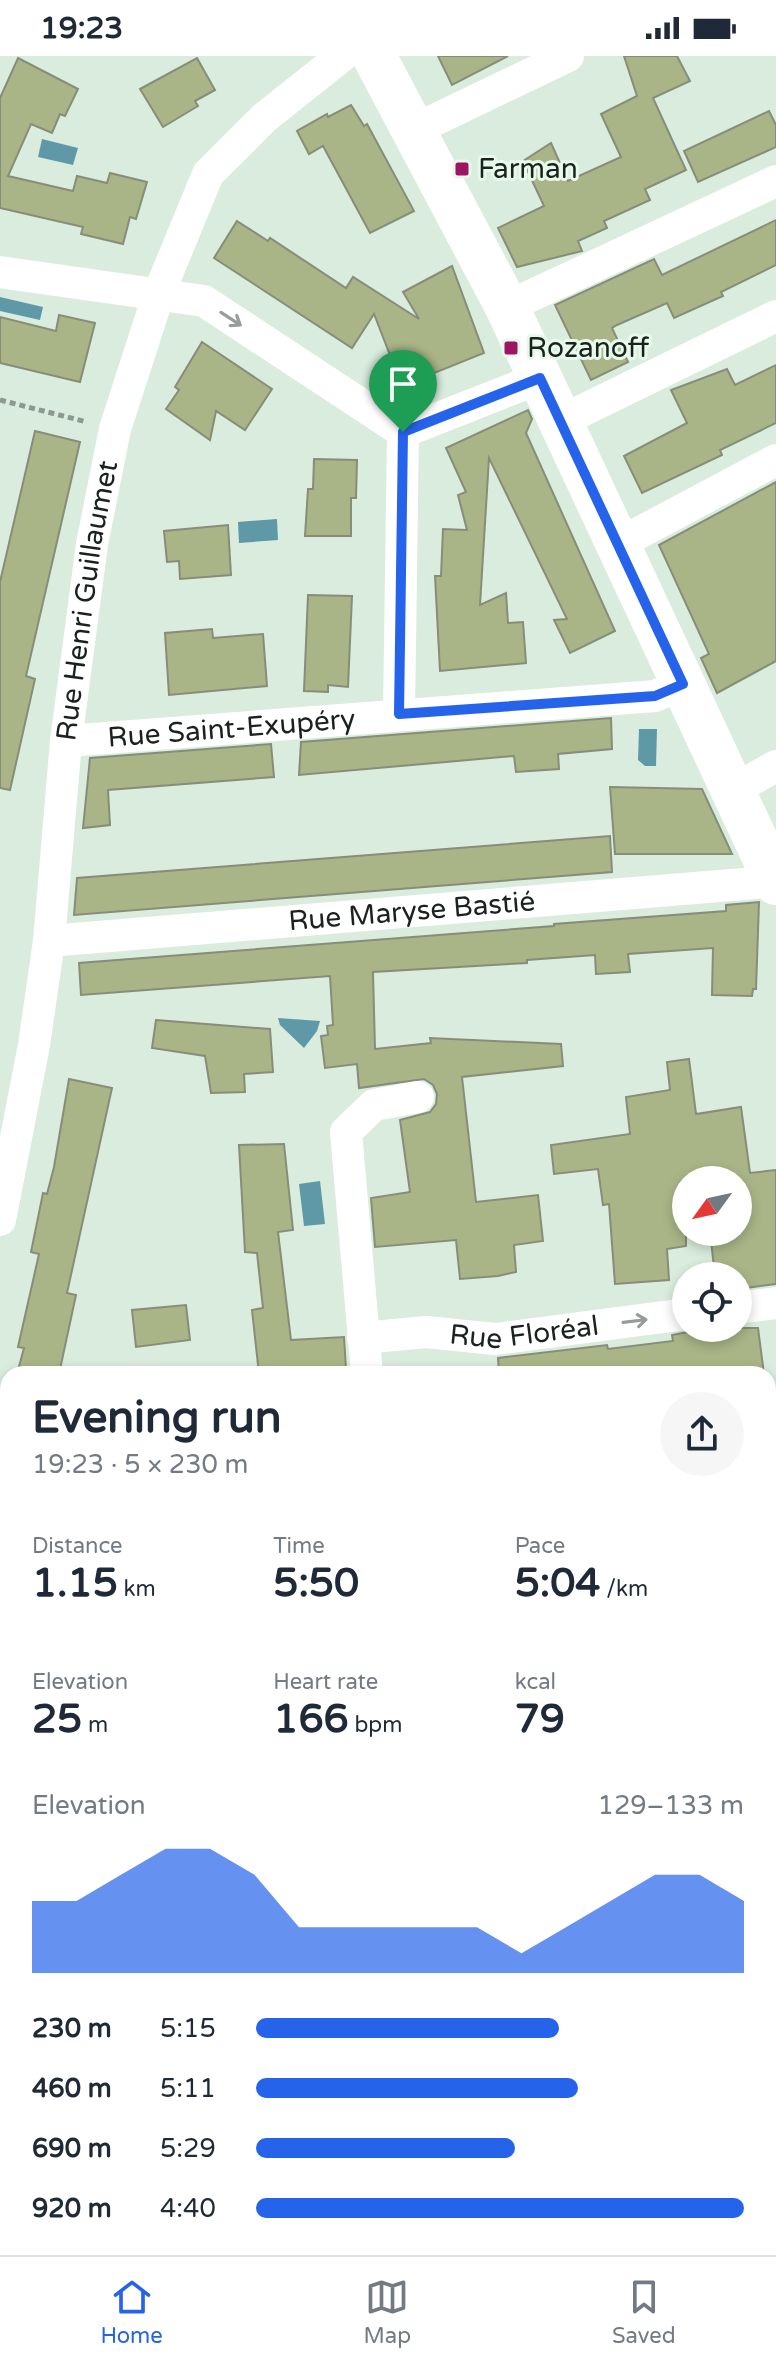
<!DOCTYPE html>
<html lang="en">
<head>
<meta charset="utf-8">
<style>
	body { margin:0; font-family:"Varela Round",sans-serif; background:#f6f6f7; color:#1f2937; height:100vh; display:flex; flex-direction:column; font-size:30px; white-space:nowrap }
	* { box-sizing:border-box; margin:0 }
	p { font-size:26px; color:#747a83 }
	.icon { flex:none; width:44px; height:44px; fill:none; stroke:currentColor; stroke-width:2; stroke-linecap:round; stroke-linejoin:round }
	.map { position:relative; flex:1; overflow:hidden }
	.drawer { position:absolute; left:0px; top:1310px; width:776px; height:890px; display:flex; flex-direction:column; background:#fff; border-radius:24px 24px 0 0; box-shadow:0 4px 12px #0003 }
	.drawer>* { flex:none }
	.needle { width:52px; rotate:237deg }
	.tools { position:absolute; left:672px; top:1110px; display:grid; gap:16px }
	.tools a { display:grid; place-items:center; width:80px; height:80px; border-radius:50%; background:#fff; box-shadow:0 4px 12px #0003; font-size:40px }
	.pin { position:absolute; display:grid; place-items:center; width:68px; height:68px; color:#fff; margin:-82px -34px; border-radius:50% 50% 50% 0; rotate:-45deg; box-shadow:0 0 8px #0007 }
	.pin .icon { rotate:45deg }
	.round { display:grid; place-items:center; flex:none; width:84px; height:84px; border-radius:42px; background:#f6f6f7 }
	.overview { display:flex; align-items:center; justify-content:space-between; height:136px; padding:0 32px }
	h1 { font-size:44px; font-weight:700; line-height:60px }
	.stats { display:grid; grid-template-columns:repeat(3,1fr); gap:12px; height:136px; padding:8px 32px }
	.stats div { display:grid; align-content:center }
	.stats b { font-size:40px; font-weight:700 }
	.stats small { font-size:22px; font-weight:400 }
	.stats p { font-size:22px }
	.chart { height:224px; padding:16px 32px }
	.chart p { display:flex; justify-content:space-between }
	.chart svg { width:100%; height:144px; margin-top:8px; fill:#2563eb; opacity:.7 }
	ul { padding:0 32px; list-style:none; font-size:26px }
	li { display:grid; grid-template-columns:128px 96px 1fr; align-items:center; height:60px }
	li i { height:20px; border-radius:10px; background:#2563eb }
	.status { display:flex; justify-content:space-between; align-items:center; height:56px; padding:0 40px; background:#fff; direction:ltr }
	.status svg { height:22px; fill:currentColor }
	.tabs { display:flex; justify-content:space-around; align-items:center; height:112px; border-top:2px solid #e0e1e3; background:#fff; font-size:22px; color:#747a83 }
	.tabs a { display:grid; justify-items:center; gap:4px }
	.tabs .on { color:#2563eb }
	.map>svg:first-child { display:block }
	.water { fill:#5f99a8 }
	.building { fill:#a9b587; stroke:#878d79; stroke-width:2 }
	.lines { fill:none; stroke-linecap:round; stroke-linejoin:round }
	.path { stroke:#8b998e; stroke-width:5; stroke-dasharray:6 4; stroke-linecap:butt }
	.street { stroke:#fff; stroke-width:32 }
	.secondary { stroke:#fff; stroke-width:44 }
	.oneway { stroke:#989c99 }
	.route-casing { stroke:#fff; stroke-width:16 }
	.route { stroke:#2563eb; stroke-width:10 }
	.poi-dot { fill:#9e1564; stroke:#e6f9ea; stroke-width:3 }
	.labels { text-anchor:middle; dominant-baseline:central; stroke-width:6; stroke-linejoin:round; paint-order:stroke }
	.poi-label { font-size:28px; fill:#1b221d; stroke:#e6f9ea; text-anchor:start }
	.street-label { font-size:28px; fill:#1b221d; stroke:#e6f9ea }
</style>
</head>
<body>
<div class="status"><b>19:23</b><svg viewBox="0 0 49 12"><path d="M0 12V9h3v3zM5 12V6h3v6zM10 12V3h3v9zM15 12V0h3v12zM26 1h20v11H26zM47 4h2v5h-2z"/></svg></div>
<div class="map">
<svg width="776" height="2199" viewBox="0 0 776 2199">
	<rect width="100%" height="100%" fill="#d9ecdd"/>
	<!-- water -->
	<g class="water">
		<path d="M 42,83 L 78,92 L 73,109 L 38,101 Z"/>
		<path d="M 0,241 L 43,251 L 40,264 L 0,255 Z"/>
		<path d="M 277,463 L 278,484 L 239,487 L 238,466 Z"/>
		<path d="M 639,673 L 657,673 L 656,710 L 645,710 L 638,704 Z"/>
		<path d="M 278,962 L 320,965 L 317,975 L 304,992 L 280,969 Z"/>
		<path d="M 320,1125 L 325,1168 L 304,1170 L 299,1128 Z"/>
	</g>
	<!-- building -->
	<g class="building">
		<path d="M 438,0 L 508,0 L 452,29 Z"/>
		<path d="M 624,0 L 677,0 L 690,25 L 653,42 L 686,114 L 645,133 L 650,144 L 604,165 L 607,172 L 578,185 L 582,195 L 517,211 L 498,172 L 544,150 L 523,105 L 551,87 L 568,125 L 621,101 L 601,58 L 637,40 Z"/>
		<path d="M 18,2 L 78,33 L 65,60 L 60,58 L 52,77 L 31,68 L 8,120 L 73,135 L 77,120 L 107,127 L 110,117 L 147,126 L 136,163 L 130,161 L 123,188 L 81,178 L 83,171 L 0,152 L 0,42 Z"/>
		<path d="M 197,2 L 215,34 L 195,45 L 198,50 L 163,71 L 140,33 Z"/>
		<path d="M 351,49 L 364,70 L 367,68 L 414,155 L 370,177 L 323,90 L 309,98 L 297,75 L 327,58 L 328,61 Z"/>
		<path d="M 769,55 L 776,69 L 776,91 L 698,126 L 684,95 Z"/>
		<path d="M 776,164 L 776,209 L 721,236 L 723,240 L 674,262 L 667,247 L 617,269 L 612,272 L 628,306 L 591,324 L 555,249 L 654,203 L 662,219 Z"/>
		<path d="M 237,165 L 268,185 L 270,182 L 346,232 L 353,221 L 419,263 L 403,236 L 452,210 L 484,297 L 402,330 L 374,258 L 352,292 L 214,202 Z"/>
		<path d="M 59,259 L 95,267 L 80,326 L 0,307 L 0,261 L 56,275 Z"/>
		<path d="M 202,286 L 272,333 L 245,374 L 216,355 L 210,384 L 166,353 L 179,334 L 175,331 Z"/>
		<path d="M 776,309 L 776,367 L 720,394 L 722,399 L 642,437 L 624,400 L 687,367 L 671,334 L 727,313 L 735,329 Z"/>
		<path d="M 528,354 L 532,363 L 526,377 L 615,575 L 570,597 L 554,564 L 567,563 L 489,402 L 480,549 L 506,537 L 508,567 L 523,566 L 526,607 L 440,615 L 435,520 L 441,520 L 443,473 L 467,474 L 458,439 L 466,436 L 446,392 Z"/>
		<path d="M 35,375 L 80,386 L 26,620 L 35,623 L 10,734 L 0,732 L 0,526 Z"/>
		<path d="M 314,403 L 357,404 L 356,442 L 351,442 L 351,480 L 305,480 L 308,433 L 313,433 Z"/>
		<path d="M 776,426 L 776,605 L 717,637 L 701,602 L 709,598 L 659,489 Z"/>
		<path d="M 228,469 L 231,519 L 180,523 L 179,505 L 167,506 L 164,475 Z"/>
		<path d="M 308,539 L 352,540 L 348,631 L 328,629 L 328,636 L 304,635 Z"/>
		<path d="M 212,573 L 213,582 L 263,578 L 267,630 L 169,639 L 165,577 Z"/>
		<path d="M 611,662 L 612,693 L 558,698 L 559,713 L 516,716 L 514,700 L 299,719 L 301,686 Z"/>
		<path d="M 271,688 L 274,721 L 108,734 L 110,769 L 83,772 L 90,702 Z"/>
		<path d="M 610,731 L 702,733 L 732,798 L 615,798 Z"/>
		<path d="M 610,780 L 612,816 L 74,859 L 77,822 Z"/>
		<path d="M 759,846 L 756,933 L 753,933 L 752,940 L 712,939 L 713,892 L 628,898 L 630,916 L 596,918 L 595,899 L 527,904 L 527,907 L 373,916 L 375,993 L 431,987 L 430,982 L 561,988 L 563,1010 L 462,1021 L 476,1146 L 538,1139 L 543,1185 L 514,1189 L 516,1216 L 498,1220 L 460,1223 L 456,1184 L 375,1191 L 371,1142 L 410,1136 L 400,1064 L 430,1056 L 436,1048 L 437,1038 L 433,1029 L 424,1023 L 359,1032 L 357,1008 L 325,1012 L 321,980 L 328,979 L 327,970 L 333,969 L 330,920 L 81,939 L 79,907 L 554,870 L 554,868 L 726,855 L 726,849 Z"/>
		<path d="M 156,964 L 270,973 L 273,1016 L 244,1018 L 245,1036 L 211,1037 L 205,1000 L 152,992 Z"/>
		<path d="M 689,1003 L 696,1058 L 741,1051 L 750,1117 L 776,1114 L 776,1228 L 738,1233 L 738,1220 L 715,1220 L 710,1176 L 738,1176 L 738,1124 L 686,1124 L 686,1190 L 667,1193 L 669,1224 L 615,1228 L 609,1148 L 603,1149 L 598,1113 L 554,1118 L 551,1089 L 630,1078 L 626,1041 L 670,1034 L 667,1006 Z"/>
		<path d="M 69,1023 L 112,1032 L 67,1237 L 76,1239 L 59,1318 L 17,1318 L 24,1292 L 18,1291 L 39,1198 L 31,1196 L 43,1137 L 47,1138 L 54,1111 Z"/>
		<path d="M 284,1088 L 293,1174 L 278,1176 L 291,1284 L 344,1281 L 346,1313 L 309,1313 L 309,1318 L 259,1318 L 252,1254 L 263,1252 L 257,1197 L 245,1196 L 239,1089 Z"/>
		<path d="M 186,1249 L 190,1284 L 136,1291 L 132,1254 Z"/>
		<path d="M 709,1272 L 758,1272 L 764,1318 L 499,1318 L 498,1302 L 607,1289 L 608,1293 L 673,1285 L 672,1279 Z"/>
	</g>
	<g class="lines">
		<!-- path -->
		<path class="path" d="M 0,344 L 87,366"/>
		<!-- street -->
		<g class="street">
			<path d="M 414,74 L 568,0"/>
			<path d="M 0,216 L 204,245 L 403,376 L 540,322"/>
			<path d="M 507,251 L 776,125"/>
			<path d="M 561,365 L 776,260"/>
			<path d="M 618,488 L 776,404"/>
			<path d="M 399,658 L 403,376"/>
			<path id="s1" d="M 66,685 L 655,640 L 683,628"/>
			<path d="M 733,734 L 776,710"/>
			<path id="s2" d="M 49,885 L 756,827 L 772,818"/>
			<path id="s3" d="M 0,1164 L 34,989 L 49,885 L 66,685 L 92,488 L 115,373 L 159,237 L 208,118 L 264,62 L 342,0"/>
			<path d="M 738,1252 L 776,1247"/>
			<path id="s4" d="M 363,1282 L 426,1276 L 495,1283 L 686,1258"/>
			<path d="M 367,1318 L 346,1076 L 374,1049 L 418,1041"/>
			<path d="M 768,1391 L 776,1390"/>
			<path d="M 0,1733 L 8,1733"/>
			<path d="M 0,2035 L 8,2035"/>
			<path d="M 80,2199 L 84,2192"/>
			<path d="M 529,2199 L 530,2192"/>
		</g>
		<!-- secondary -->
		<path class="secondary" d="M 374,0 L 507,251 L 776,827"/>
	</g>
	<!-- one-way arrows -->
	<defs><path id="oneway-shaft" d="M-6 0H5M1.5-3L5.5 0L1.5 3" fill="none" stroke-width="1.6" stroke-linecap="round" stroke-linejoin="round" transform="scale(2)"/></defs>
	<g class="oneway">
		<use href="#oneway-shaft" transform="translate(231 263) rotate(33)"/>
		<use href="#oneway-shaft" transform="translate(635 1265) rotate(-7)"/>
	</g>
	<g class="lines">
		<!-- route casing -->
		<g class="route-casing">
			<path id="route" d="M 540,322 L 683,628 L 655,640 L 399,658 L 403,376 Z"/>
		</g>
		<!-- route -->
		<use href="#route" class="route"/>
	</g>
	<!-- markers -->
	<g class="poi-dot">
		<rect x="454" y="105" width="16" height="16" rx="4"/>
		<rect x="503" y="284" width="16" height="16" rx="4"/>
	</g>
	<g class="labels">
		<!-- poi labels -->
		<g class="poi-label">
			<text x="478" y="113">Farman</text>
			<text x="527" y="292">Rozanoff</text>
		</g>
		<!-- street labels -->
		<g class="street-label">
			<text stroke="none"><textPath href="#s3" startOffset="626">Rue Henri Guillaumet</textPath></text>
			<text stroke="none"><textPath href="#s1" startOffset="166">Rue Saint-Exupéry</textPath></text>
			<text stroke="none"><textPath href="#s2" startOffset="364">Rue Maryse Bastié</textPath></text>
			<text stroke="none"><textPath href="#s4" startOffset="162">Rue Floréal</textPath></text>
		</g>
	</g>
</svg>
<div class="tools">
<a><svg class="needle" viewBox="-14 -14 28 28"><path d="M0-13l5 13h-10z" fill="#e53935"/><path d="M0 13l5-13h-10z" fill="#747a83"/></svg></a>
<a><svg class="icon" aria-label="locate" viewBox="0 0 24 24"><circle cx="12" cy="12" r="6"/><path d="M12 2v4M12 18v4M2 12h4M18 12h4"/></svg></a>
</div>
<div class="pin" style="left:403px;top:376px;background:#1e9e55"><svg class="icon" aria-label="arrive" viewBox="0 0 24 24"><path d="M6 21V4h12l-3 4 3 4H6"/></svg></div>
<section class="drawer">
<div class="overview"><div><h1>Evening run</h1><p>19:23 · 5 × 230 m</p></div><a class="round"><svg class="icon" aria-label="share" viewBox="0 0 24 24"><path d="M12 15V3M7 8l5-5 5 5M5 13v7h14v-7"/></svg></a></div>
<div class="stats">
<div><p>Distance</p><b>1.15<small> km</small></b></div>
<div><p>Time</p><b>5:50</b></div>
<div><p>Pace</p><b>5:04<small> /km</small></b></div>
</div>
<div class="stats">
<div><p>Elevation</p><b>25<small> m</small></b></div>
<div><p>Heart rate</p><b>166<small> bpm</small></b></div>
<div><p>kcal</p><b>79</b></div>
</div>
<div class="chart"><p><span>Elevation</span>129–133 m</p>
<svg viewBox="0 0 160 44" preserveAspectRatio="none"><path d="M0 44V22L10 22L20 14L30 6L40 6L50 14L60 30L70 30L80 30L90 30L100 30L110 38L120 30L130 22L140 14L150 14L160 22V44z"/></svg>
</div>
<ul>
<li><b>230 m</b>5:15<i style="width:62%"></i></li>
<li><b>460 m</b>5:11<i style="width:66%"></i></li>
<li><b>690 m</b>5:29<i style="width:53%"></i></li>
<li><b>920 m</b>4:40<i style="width:100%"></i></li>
</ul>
</section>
</div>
<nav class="tabs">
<a class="on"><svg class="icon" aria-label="home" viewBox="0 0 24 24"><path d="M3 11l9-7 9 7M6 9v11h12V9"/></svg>Home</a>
<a><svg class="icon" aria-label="map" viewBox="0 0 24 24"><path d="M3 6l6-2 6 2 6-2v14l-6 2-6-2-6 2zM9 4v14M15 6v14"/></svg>Map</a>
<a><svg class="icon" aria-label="saved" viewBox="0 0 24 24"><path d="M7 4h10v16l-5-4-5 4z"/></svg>Saved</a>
</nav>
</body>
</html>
